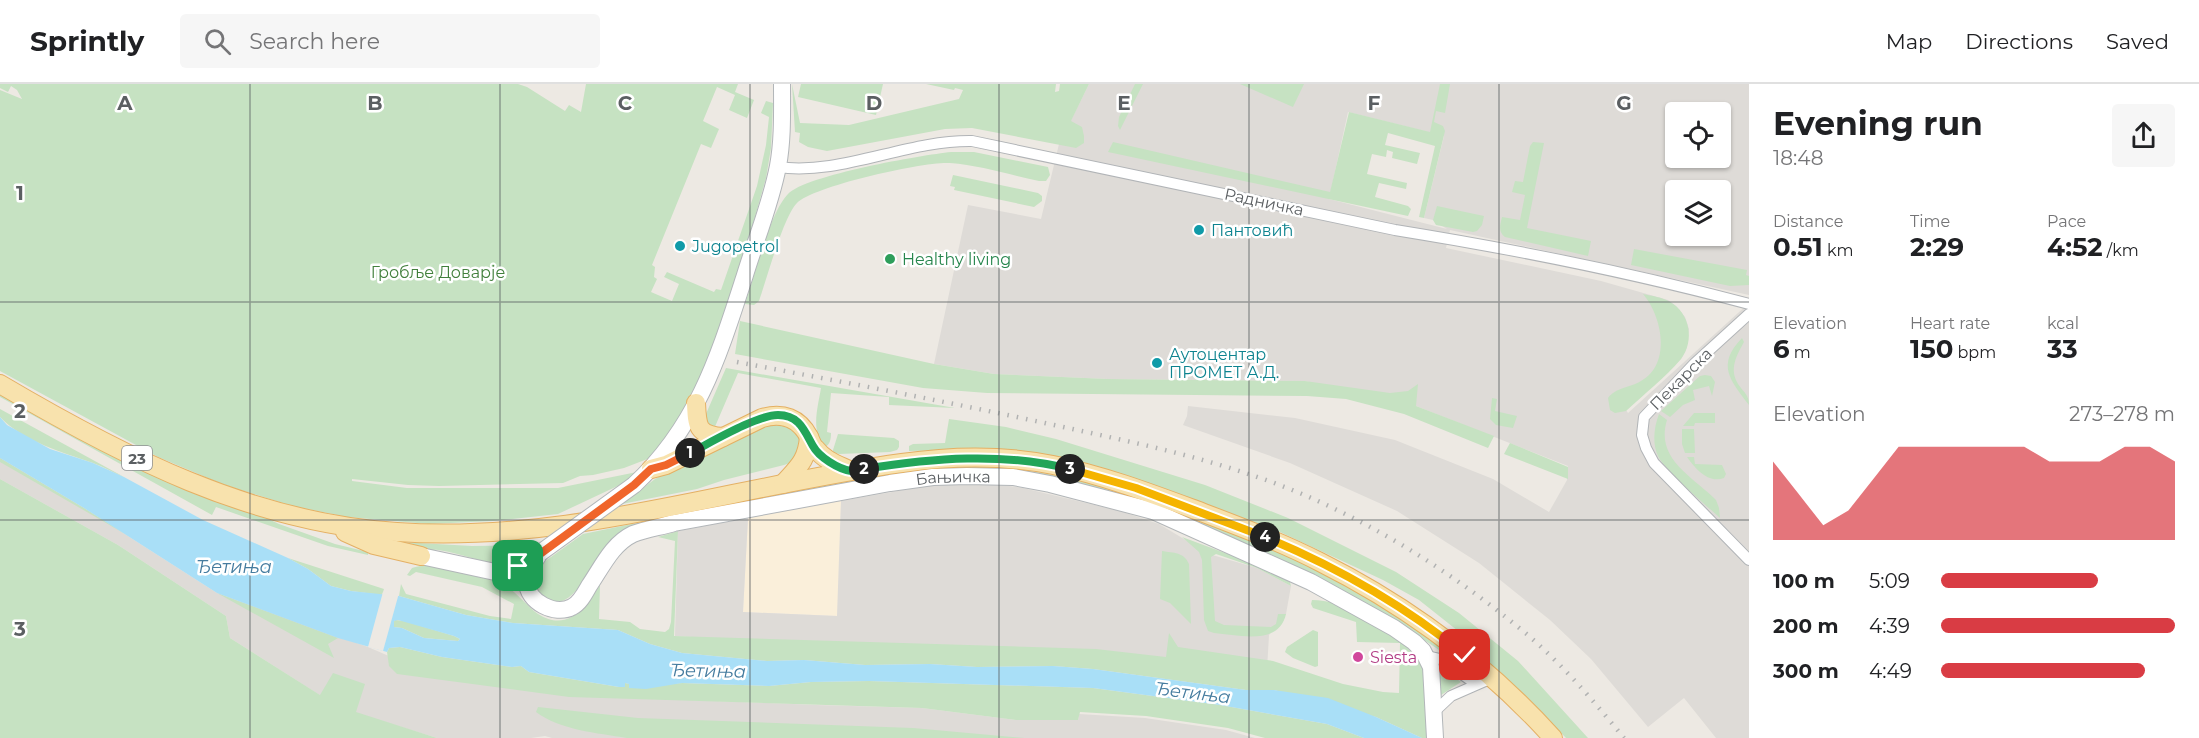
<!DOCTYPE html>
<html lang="en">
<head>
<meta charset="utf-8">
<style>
	body { margin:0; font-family:Montserrat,sans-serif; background:#f6f6f6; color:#202124; height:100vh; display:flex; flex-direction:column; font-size:22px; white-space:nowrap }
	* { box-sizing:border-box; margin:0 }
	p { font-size:20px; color:#757577 }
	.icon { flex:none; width:33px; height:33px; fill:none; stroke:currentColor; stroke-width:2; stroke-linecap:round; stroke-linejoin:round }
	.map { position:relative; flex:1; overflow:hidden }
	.details { display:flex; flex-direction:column; background:#fff; width:450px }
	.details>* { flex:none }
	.tools { position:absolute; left:1665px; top:18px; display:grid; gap:12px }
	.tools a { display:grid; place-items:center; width:66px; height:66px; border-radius:6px; background:#fff; box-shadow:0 2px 4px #0004; font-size:30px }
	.pin { position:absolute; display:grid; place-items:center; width:51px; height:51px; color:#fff; margin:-26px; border-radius:12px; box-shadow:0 3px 9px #0006 }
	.km { position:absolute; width:30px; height:30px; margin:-15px; border-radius:50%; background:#222; color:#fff; font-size:16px; line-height:30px; text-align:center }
	.round { display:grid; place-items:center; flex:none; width:63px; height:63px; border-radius:6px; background:#f6f6f6 }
	.summary { display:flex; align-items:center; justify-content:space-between; height:102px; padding:0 24px }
	h1 { font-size:33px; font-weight:700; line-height:45px }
	.stats { display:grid; grid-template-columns:repeat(3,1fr); gap:9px; height:102px; padding:6px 24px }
	.stats div { display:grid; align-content:center }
	.stats b { font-size:26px; font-weight:700 }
	.stats small { font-size:16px; font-weight:400 }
	.stats p { font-size:16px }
	.chart { height:168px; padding:12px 24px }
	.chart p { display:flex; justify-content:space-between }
	.chart svg { width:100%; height:108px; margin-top:6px; fill:#d93c44; opacity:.7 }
	ul { padding:0 24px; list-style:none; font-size:20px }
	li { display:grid; grid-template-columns:96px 72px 1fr; align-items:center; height:45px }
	li i { height:15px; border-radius:8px; background:#d93c44 }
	header { display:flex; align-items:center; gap:36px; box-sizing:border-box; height:84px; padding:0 30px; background:#fff; border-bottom:2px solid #e0e0e0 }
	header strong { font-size:28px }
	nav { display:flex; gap:33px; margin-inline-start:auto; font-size:21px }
	.search { width:420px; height:54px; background:#f6f6f6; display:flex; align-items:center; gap:15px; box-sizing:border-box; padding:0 21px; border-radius:6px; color:#757577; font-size:22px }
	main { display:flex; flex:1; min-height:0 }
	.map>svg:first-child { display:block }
	.commercial { fill:#faefda }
	.industrial { fill:#dedbd7; fill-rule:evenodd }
	.green { fill:#c6e2c2 }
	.water { fill:#a9dff7; fill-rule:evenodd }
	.pier { fill:#ede9e3 }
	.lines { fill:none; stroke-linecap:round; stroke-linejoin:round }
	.street-casing { stroke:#b1b4b7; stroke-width:12 }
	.secondary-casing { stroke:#b2b6b9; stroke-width:18 }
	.primary-casing { stroke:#e4b064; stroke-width:20 }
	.street { stroke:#fff; stroke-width:10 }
	.secondary { stroke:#fff; stroke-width:16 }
	.primary { stroke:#f8e2ad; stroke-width:18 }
	.rail { stroke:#b1b2b2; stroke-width:4.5; stroke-dasharray:1.5 8; stroke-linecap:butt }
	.secondary-bridge-casing { stroke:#b2b6b9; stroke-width:18; stroke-linecap:butt }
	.secondary-bridge { stroke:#fff; stroke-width:16 }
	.split-1-casing { stroke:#fff; stroke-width:12 }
	.split-2-casing { stroke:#fff; stroke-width:12 }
	.split-3-casing { stroke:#fff; stroke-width:12 }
	.split-4-casing { stroke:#fff; stroke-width:12 }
	.split-5-casing { stroke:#fff; stroke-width:12 }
	.split-1 { stroke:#f0652b; stroke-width:8 }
	.split-2 { stroke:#22a559; stroke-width:8 }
	.split-3 { stroke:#22a559; stroke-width:8 }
	.split-4 { stroke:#f5b400; stroke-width:8 }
	.split-5 { stroke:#f5b400; stroke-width:8 }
	.grid { fill:none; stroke:#5b5f62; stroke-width:1.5; stroke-opacity:0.55 }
	.culture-dot { fill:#0f9aa8; stroke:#fff; stroke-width:2 }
	.leisure-dot { fill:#2e9e5b; stroke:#fff; stroke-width:2 }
	.hotel-dot { fill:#d1479c; stroke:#fff; stroke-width:2 }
	.labels { text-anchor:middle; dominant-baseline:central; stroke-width:5; stroke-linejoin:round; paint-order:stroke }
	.shield { fill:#fff; stroke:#8c8f91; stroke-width:1.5 }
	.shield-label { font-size:15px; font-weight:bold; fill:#5b5f62 }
	.street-label { font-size:16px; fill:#5b5f62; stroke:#fff }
	.culture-label { font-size:16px; fill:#0d838f; stroke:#fff; text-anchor:start }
	.leisure-label { font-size:16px; fill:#27864d; stroke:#fff; text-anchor:start }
	.park-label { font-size:16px; fill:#42803c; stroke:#fff }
	.hotel-label { font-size:16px; fill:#b23c85; stroke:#fff; text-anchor:start }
	.water-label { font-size:18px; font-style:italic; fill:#457c9f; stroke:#fff }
	.grid-label { font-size:20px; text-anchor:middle; font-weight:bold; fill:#5b5f62; stroke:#fff; stroke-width:5; stroke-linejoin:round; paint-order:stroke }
</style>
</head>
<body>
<header>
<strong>Sprintly</strong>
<div class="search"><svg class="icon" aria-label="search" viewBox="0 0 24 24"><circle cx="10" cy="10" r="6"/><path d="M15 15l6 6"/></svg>Search here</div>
<nav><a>Map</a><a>Directions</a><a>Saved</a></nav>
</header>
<main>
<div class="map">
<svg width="1749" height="654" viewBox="0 0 1749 654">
	<rect width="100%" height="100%" fill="#ede9e3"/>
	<!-- commercial -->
	<path class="commercial" d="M 841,417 L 838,532 L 743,528 L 748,434 Z"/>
	<!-- industrial -->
	<g class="industrial">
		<path d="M 1089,0 L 1749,0 L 1749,211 L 1450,146 L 1446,164 L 1601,197 L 1668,216 L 1676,222 L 1685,233 L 1689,245 L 1686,266 L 1681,275 L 1626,326 L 1628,329 L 1749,219 L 1749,654 L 1716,654 L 1684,614 L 1648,643 L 1591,575 L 1550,536 L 1479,479 L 1397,427 L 1290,379 L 1183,341 L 1187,332 L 1188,322 L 1295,334 L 1395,356 L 1493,395 L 1549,428 L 1567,396 L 1568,382 L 1416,322 L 1305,297 L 1108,295 L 994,290 L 934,280 L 968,121 L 1041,135 L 1059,60 ZM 1348,28 L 1444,52 L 1424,134 L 1433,136 L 1447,145 L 1329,115 ZM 1676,28 L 1720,28 L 1720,74 L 1676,74 ZM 1676,106 L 1720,106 L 1720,152 L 1676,152 Z"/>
		<path d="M 0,374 L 84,424 L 217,509 L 368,563 L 414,583 L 568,611 L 816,621 L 922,624 L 1016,636 L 1078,636 L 1079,630 L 1145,634 L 1226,646 L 1255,654 L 552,654 L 545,652 L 531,654 L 437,654 L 346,626 L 329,617 L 230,554 L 226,532 L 118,461 L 0,395 Z"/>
		<path d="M 981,398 L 1023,404 L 1120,427 L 1159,440 L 1209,470 L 1257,484 L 1291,502 L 1286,530 L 1269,551 L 1267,585 L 675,552 L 678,447 L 748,434 L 743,528 L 837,532 L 841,417 L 932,401 Z"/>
	</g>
	<!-- green -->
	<g class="green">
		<path d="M 0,0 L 518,0 L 527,3 L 565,27 L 569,21 L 581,28 L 586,0 L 738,0 L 735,8 L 754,16 L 747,34 L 729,26 L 735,11 L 717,3 L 703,37 L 719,45 L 711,64 L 701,60 L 652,181 L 655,183 L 654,193 L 657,195 L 651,208 L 672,217 L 679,200 L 664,193 L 667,188 L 714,208 L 716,205 L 721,206 L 757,102 L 766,61 L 769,33 L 761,29 L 766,17 L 773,19 L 771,64 L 766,94 L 753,140 L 715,262 L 676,341 L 650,374 L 624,384 L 593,391 L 580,392 L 563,399 L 439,402 L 408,401 L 352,395 L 352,397 L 407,404 L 558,404 L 637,388 L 624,399 L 558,430 L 493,437 L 429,440 L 347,433 L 292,422 L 222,400 L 158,373 L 0,287 L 0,6 L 22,15 L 17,6 L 11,2 L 8,8 L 0,4 Z"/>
		<path d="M 792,0 L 800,39 L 849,41 L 959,15 L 963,6 L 955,4 L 954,6 L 926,0 L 1056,0 L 1055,8 L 1059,7 L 1060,0 L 1089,0 L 1071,37 L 1082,43 L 1084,52 L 1084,59 L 1076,64 L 972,44 L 945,45 L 827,67 L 808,63 L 799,58 L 800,49 L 795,48 Z"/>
		<path d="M 801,0 L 883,0 L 876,31 L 798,13 Z"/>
		<path d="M 1135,0 L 1143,0 L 1120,46 L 1118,42 L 1119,33 Z"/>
		<path d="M 1240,0 L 1304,0 L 1293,23 Z"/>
		<path d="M 1440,0 L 1450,0 L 1445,29 L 1436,27 L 1434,38 L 1443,42 L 1445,47 L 1424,134 L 1419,133 L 1435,62 L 1388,49 L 1385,61 L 1420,69 L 1417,80 L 1392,74 L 1393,68 L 1387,66 L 1386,73 L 1372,70 L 1367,90 L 1407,99 L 1406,105 L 1379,99 L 1375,113 L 1408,122 L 1411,125 L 1408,132 L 1108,68 L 1113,58 L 1330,108 L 1349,28 L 1430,48 Z"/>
		<path d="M 1533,58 L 1544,59 L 1527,144 L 1591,157 L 1588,172 L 1505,153 C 1498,148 1500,141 1502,133 L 1520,136 L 1525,111 L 1512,108 L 1515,97 L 1523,98 L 1530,62 Z"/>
		<path d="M 951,68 L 974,68 L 1048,83 L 1050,91 L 1046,97 L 1039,97 C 1010,91 979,81 950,79 C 925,77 813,102 797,119 C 784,131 766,197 759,217 L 754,221 L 745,220 C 754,194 770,128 788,110 C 806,91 922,71 951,68 Z"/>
		<path d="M 953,91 L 1038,109 L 1042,112 L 1042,117 L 1034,123 L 954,106 L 955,103 L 950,102 Z"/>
		<path d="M 1437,122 L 1484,132 L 1482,141 L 1477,147 L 1473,148 L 1436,141 L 1433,136 Z"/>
		<path d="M 1634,165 L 1747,186 L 1746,191 L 1749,192 L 1749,201 L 1730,202 L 1631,181 Z"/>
		<path d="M 1643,210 C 1652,212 1662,213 1670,218 C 1690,229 1695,257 1681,275 C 1665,294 1644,310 1626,327 L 1615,329 L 1610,326 L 1608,314 C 1616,303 1630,304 1641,297 C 1672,280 1662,232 1643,210 Z"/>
		<path d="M 740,237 L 934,280 L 994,290 L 1108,295 L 1305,297 L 1390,309 L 1408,307 L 1418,300 L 1416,322 L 1494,352 L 1488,364 L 1404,330 L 1346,315 L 1307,312 L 987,309 L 923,304 L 735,270 Z"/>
		<path d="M 1742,254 L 1744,258 C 1735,274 1728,288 1741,304 C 1746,310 1749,313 1749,321 C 1730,296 1716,281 1742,254 Z"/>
		<path d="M 726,284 L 955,324 L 889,321 L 889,313 L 831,309 L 827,348 L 831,349 C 831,355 830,361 825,363 C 810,347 818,323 821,304 L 738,289 L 714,345 L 702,339 Z"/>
		<path d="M 1705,291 L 1711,292 L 1715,298 L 1712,312 L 1709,302 L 1693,306 L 1695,316 L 1683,321 L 1670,333 L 1661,327 L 1700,292 Z"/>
		<path d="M 0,309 L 279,440 L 335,460 L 368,468 L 368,471 L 328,462 L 216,423 L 212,431 L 0,313 Z"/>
		<path d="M 1492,314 L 1497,315 L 1495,327 L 1517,332 L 1513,344 L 1496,341 L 1490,335 Z"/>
		<path d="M 0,325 L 124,393 C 114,389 104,383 93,379 C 62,368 24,358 0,333 Z"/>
		<path d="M 1694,329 L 1715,329 L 1715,339 L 1695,339 L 1694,342 L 1683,342 Z"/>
		<path d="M 1659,330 L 1667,336 C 1655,375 1692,392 1716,416 L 1719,424 L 1720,434 C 1705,420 1666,388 1658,372 C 1652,359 1654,343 1659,330 Z"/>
		<path d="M 949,335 L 1006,343 L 1056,355 L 1205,401 L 1288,434 L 1396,488 L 1459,529 L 1518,577 L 1588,654 L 1566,654 L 1527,614 L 1494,585 L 1482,566 L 1419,516 L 1383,496 L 1280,448 L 1169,406 L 1116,389 L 1034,369 L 996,365 L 909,367 L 909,362 L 913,360 L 945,359 Z"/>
		<path d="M 778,339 L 799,348 L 802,365 L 790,379 L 784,381 L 724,396 L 697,405 L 622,420 L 655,395 L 681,380 L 761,342 Z"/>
		<path d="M 1682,345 L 1694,345 L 1695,369 L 1685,369 L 1682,360 Z"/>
		<path d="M 838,350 L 894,354 L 899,357 L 899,363 L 897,366 L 890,368 L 839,370 L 833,368 L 833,366 Z"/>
		<path d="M 1510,359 L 1568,383 L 1568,395 L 1504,370 Z"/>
		<path d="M 1687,373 L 1694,373 L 1695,380 L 1722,381 L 1726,390 L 1724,394 C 1708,400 1695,384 1687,373 Z"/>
		<path d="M 0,374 L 84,424 L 132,454 L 0,378 Z"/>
		<path d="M 970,382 C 1030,384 1071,393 1129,411 L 1127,414 L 1062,395 L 844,401 L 633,441 C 627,445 619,449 614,454 C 594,472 567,552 534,502 L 537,487 L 544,478 L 583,450 L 857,394 L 931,384 Z"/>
		<path d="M 0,395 L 118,461 L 226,532 L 230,554 L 320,611 L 333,589 L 365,600 L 356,628 L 437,654 L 0,654 Z"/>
		<path d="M 1187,432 C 1222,445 1256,457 1290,473 C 1354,502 1414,540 1469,585 L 1464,584 C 1380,520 1281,480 1186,435 Z"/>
		<path d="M 678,447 L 674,552 L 1096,565 L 1166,573 L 1169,549 L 1178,563 L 1273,577 L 1343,600 L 1383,608 L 1399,609 L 1400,559 L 1357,558 L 1356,538 L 1313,524 L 1311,520 L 1312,516 C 1320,516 1328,517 1335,520 C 1356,528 1413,560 1422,580 C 1426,590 1426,640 1427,654 L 1422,654 L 1376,633 L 1274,606 L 1246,606 L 1093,585 L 1053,582 L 977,583 L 930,580 L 865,581 L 804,576 L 767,577 L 682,569 L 650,560 L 618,546 L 513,539 L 466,531 L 399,512 L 401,500 L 406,510 L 490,532 L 511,535 L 514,520 L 482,503 L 416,488 L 410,492 L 407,491 L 412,484 C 426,479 439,483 453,486 C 473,490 492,494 510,505 C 520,512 528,523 538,530 C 568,549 586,523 600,501 L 599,535 L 630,538 L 640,545 L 665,548 L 669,545 L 671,538 L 675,457 L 658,453 Z"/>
		<path d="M 1182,453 L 1260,482 L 1290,498 L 1291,502 L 1257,484 L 1216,470 L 1211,473 L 1215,537 L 1224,541 L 1271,543 L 1276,540 L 1278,530 L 1286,530 C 1279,562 1239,551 1214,549 L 1208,547 L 1204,536 L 1202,476 L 1199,468 Z"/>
		<path d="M 383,457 L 472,462 L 533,461 L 535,463 C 495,492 480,472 438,466 C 432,465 426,468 419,467 C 407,465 395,460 383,457 Z"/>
		<path d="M 1162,467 C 1174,469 1184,468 1189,480 L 1191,540 L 1170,519 L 1160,515 Z"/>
		<path d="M 288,474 L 384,505 L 382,511 L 351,507 L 331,502 L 308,485 Z"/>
		<path d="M 217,509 L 338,554 L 328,560 L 334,574 Z"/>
		<path d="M 395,536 L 405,537 L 454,552 L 460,555 L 458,557 L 424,554 L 402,544 L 394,543 L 393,539 Z"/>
		<path d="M 1313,546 L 1318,548 L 1318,582 L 1315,583 L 1293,574 L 1285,568 L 1287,563 Z"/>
		<path d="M 400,563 L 442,573 L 512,583 L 521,582 L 529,588 L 619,603 L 625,599 L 630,600 L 629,603 L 682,599 L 769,602 L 811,598 L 869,597 L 1093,604 L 1220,621 L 1327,640 L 1364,654 L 1265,654 L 1228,644 L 1146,632 L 1080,628 L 1078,636 L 1016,636 L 922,624 L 569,613 L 397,590 L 389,582 L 387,568 L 389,564 Z"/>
		<path d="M 1440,583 L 1461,598 L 1441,611 L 1438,585 Z"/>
		<path d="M 538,623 L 638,634 L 913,644 L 1025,654 L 627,654 C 597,649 560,646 536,628 Z"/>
	</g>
	<!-- water -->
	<path class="water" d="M 0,333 L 7,341 L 50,365 L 93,379 L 124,393 L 203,436 L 288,474 L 308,485 L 331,502 L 351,507 L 399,512 L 466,531 L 513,539 L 618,546 L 650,560 L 682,569 L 767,577 L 804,576 L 865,581 L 930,580 L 977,583 L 1053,582 L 1093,585 L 1246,606 L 1274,606 L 1328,614 L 1376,633 L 1422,654 L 1364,654 L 1327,640 L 1220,621 L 1093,604 L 869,597 L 811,598 L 769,602 L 682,599 L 646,605 L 629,604 L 629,600 L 625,599 L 625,603 L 619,603 L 529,588 L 521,582 L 512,583 L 442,573 L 400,563 L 389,564 L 387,568 L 338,554 L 217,509 L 84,424 L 0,374 ZM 398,536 L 454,552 L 460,555 L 458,557 L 424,554 L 402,544 L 394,543 L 394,537 Z"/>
	<!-- pier -->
	<path class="pier" d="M 383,508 L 399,509 L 383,567 L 368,563 Z"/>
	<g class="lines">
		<!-- street casing -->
		<g class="street-casing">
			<g id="street">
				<path d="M 778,83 C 841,92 906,56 972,57 L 1395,146 C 1513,165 1633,189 1749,220"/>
				<path d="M 1749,230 L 1694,280 L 1644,333 L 1642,351 L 1646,364 L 1654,379 L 1749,476"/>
				<path d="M 1427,572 L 1440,575 L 1476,600"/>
				<path d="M 1434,628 L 1451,612 L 1492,594"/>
			</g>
		</g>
		<!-- secondary casing -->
		<g class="secondary-casing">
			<g id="secondary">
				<path d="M 634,401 C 698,342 719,271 745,191 C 756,155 771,119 778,82 C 783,55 782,27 782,0"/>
				<path id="s1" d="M 540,469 C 534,478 527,487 527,498 C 527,518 555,532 572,523 C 580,519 585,509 589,502 C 602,483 612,460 633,450 C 646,445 661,443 674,439 L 890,399 L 933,393 L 967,392 L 1013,393 L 1050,400 L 1153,427 L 1311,498 L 1394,544 L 1414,558 L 1423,567 L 1431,583 L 1435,654"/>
				<path d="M 421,472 L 495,488 L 511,485 L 536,472"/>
			</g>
		</g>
		<!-- primary casing -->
		<g class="primary-casing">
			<g id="primary">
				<path d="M 0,300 C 122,372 252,439 397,448 C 569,460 733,402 902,379 C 951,372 1004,371 1053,381 C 1102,391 1150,409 1196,426 C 1238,442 1281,458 1320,478 C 1408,522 1487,581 1553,654"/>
				<path d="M 696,319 C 697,342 697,351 723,353"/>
				<path d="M 651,385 L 666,381 L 762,334 C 783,328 799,334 809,353 C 811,357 812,362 816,365 C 825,377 839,381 851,387"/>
				<path d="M 783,400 C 798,383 807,377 809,353"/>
				<path d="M 345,448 L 374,461 L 421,472"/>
			</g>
		</g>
		<!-- street -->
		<use href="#street" class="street"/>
		<!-- secondary -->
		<use href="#secondary" class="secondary"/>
		<!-- primary -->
		<use href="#primary" class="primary"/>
		<!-- rail -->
		<path class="rail" d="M 737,278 C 843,298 949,318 1054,341 C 1151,362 1249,382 1339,427 C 1403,458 1463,498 1518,543 C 1558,575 1592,615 1624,654"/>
		<!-- secondary-bridge casing -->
		<g class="secondary-bridge-casing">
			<path id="secondary-bridge" d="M 540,469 L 634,401"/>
		</g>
		<!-- secondary-bridge -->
		<use href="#secondary-bridge" class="secondary-bridge"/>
	</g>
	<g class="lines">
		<!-- split-1 casing -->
		<g class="split-1-casing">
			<path id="split-1" d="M 518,482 L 540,470 L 634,401 L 651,385 L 666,381 L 690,369"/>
		</g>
		<!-- split-2 casing -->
		<g class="split-2-casing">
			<path id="split-2" d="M 690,369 C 710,359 757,331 778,331 C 799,331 804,346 813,362 C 819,373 838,385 851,387 C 855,388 860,386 864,385"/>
		</g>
		<!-- split-3 casing -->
		<g class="split-3-casing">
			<path id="split-3" d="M 864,385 C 933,374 1001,368 1070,385"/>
		</g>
		<!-- split-4 casing -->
		<g class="split-4-casing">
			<path id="split-4" d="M 1070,385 L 1136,404 L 1265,453"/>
		</g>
		<!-- split-5 casing -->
		<g class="split-5-casing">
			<path id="split-5" d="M 1265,453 C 1337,483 1404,521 1465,571"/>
		</g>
		<!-- split-1 -->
		<use href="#split-1" class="split-1"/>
		<!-- split-2 -->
		<use href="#split-2" class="split-2"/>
		<!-- split-3 -->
		<use href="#split-3" class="split-3"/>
		<!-- split-4 -->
		<use href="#split-4" class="split-4"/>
		<!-- split-5 -->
		<use href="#split-5" class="split-5"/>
	</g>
	<!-- grid -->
	<path class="grid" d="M 250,0 L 250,654M 500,0 L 500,654M 750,0 L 750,654M 999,0 L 999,654M 1249,0 L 1249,654M 1499,0 L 1499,654M 0,218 L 1749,218M 0,436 L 1749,436"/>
	<!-- markers -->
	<g class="culture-dot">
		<circle cx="1199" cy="146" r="6"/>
		<circle cx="680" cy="162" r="6"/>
		<circle cx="1157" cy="279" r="6"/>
	</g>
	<circle class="leisure-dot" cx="890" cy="175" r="6"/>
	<circle class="hotel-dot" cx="1358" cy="573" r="6"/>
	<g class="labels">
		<!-- shield labels -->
		<rect class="shield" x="122" y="362" width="30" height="24" rx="4.5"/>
		<g class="shield-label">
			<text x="137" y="374">23</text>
		</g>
		<!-- street labels -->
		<g class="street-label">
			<text transform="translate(1264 118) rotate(12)">Радничка</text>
			<text transform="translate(1681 295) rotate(-45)">Пекарска</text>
			<text stroke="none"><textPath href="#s1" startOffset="514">Бањичка</textPath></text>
		</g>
		<!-- culture labels -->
		<g class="culture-label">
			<text x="1211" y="146">Пантовић</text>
			<text x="692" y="162">Jugopetrol</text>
			<text x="1169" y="270">Аутоцентар<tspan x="1169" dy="18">ПРОМЕТ А.Д.</tspan></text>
		</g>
		<!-- leisure labels -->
		<g class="leisure-label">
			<text x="902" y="175">Healthy living</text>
		</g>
		<!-- park labels -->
		<g class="park-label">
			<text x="438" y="188">Гробље Доварје</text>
		</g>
		<!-- hotel labels -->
		<g class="hotel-label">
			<text x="1370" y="573">Siesta</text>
		</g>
		<!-- water labels -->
		<g class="water-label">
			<text x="234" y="483">Ђетиња</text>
			<text transform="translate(708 587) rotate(1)">Ђетиња</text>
			<text transform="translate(1193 609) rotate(7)">Ђетиња</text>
		</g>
	</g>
	<g class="grid-label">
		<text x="125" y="26">A</text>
		<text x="375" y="26">B</text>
		<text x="625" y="26">C</text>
		<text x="874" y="26">D</text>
		<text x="1124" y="26">E</text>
		<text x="1374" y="26">F</text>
		<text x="1624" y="26">G</text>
		<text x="20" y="116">1</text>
		<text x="20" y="334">2</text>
		<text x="20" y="552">3</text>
	</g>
</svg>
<div class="tools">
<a><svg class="icon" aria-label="locate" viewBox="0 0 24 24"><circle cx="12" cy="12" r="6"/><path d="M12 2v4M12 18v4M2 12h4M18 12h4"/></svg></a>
<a><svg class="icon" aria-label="layers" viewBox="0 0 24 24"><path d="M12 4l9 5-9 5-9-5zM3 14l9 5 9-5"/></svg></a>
</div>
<div class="pin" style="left:518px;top:482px;background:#1e9e55"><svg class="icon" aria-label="arrive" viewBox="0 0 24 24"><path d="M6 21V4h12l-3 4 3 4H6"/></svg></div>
<div class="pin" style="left:1465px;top:571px;background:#d93025"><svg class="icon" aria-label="check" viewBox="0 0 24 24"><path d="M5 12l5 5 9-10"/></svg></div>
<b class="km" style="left:690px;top:369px">1</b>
<b class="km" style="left:864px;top:385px">2</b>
<b class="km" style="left:1070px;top:385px">3</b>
<b class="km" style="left:1265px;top:453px">4</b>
</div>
<section class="details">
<div class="summary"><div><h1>Evening run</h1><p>18:48</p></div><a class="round"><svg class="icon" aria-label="share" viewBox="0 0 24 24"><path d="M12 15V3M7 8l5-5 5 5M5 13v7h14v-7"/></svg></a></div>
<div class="stats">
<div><p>Distance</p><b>0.51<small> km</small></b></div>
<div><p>Time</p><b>2:29</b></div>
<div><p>Pace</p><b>4:52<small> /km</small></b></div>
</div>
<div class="stats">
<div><p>Elevation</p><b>6<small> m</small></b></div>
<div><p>Heart rate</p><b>150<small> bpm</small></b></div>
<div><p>kcal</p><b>33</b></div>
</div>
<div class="chart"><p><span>Elevation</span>273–278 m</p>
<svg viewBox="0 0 160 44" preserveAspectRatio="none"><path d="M0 44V12L10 25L20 38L30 32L40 19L50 6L60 6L70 6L80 6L90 6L100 6L110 12L120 12L130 12L140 6L150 6L160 12V44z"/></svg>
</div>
<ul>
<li><b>100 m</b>5:09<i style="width:67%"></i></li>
<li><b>200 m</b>4:39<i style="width:100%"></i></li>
<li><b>300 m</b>4:49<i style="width:87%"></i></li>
</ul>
</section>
</main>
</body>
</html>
